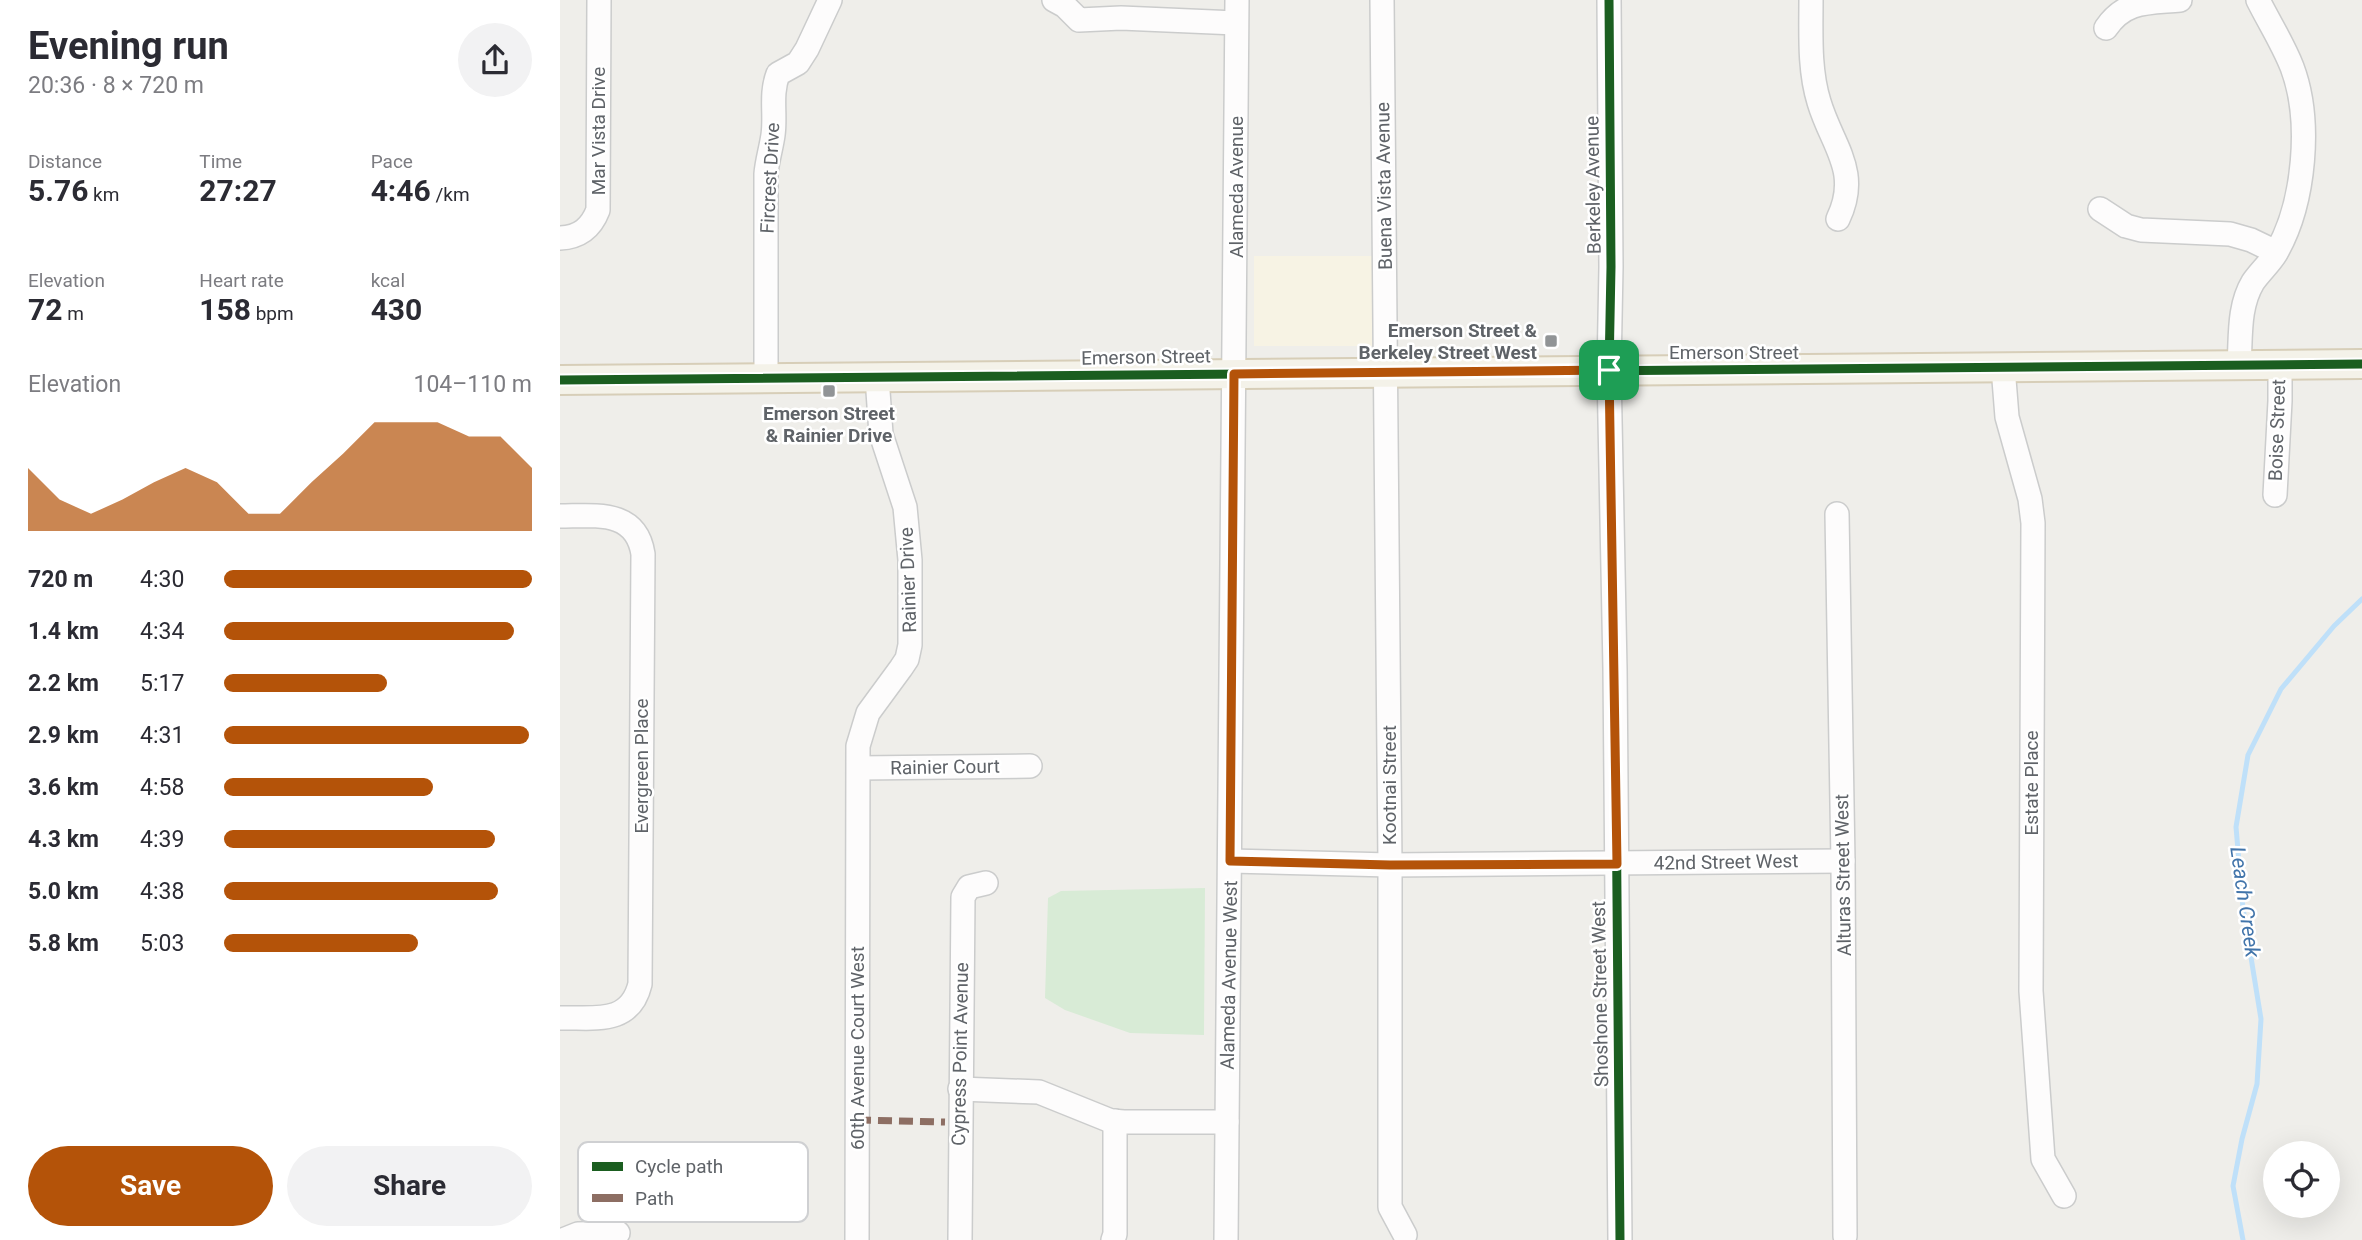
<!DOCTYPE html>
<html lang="en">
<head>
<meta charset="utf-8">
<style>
	body { margin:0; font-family:Roboto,sans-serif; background:#f2f2f3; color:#2b2b33; height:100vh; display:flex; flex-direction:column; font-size:26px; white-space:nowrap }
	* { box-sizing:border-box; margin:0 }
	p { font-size:23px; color:#7c7c81 }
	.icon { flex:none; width:38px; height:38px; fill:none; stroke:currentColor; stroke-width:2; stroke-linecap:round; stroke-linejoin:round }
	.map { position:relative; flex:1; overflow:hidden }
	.panel { display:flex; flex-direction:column; background:#fff; width:560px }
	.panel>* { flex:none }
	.controls { position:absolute; left:1703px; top:1141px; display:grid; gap:14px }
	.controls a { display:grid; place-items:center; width:77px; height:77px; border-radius:50%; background:#fff; box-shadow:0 7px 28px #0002; font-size:35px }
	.pin { position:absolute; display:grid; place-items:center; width:60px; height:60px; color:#fff; margin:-30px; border-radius:14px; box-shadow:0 4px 10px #0006 }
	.round { display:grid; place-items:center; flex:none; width:74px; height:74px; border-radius:37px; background:#f2f2f3 }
	.overview { display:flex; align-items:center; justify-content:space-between; height:119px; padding:0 28px }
	h1 { font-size:38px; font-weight:700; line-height:52px }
	.stats { display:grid; grid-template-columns:repeat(3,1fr); gap:10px; height:119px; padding:7px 28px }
	.stats div { display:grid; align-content:center }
	.stats b { font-size:30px; font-weight:700 }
	.stats small { font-size:19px; font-weight:400 }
	.stats p { font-size:19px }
	.chart { height:196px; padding:14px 28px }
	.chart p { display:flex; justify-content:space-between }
	.chart svg { width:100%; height:126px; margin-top:7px; fill:#b45309; opacity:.7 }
	.action { display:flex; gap:14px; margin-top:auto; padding:14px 28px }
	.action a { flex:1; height:80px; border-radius:42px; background:#b45309; color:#fff; font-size:28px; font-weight:700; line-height:80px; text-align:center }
	.action a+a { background:#f2f2f3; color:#2b2b33 }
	ul { padding:0 28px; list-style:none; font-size:23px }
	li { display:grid; grid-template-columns:112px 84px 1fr; align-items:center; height:52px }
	li i { height:18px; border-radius:9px; background:#b45309 }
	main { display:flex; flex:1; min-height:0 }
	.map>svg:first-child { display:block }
	.commercial { fill:#f7f3e4 }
	.green { fill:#d8ebd6 }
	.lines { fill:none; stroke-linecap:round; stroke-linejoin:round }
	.stream { stroke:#bfe0f9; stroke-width:5 }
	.minor-casing { stroke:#cbcccc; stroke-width:26 }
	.major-casing { stroke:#d7ceb8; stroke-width:32 }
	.minor { stroke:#fdfcfc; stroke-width:23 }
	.major { stroke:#f4f2e9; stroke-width:28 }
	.quiet { stroke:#8d6e63; stroke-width:7; stroke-dasharray:14 7; stroke-linecap:butt }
	.cycleway-casing { stroke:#fff; stroke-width:13 }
	.cycleway { stroke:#1b5e20; stroke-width:9 }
	.route-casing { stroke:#fff; stroke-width:14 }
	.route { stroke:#b45309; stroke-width:9 }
	.poi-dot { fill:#919496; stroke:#fff; stroke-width:2.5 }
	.labels { text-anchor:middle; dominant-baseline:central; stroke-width:5; stroke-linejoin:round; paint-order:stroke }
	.street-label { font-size:19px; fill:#5f6368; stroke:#fff }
	.poi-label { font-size:19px; font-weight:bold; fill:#5f6368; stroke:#fff; text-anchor:end }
	.water-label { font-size:21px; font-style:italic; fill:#4174aa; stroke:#fff }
	.key { fill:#fff; stroke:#cfd0d2; stroke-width:2 }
	.key-label { font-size:19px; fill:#5f6368 }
</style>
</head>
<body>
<main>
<section class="panel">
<div class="overview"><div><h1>Evening run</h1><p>20:36 · 8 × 720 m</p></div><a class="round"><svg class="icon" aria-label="share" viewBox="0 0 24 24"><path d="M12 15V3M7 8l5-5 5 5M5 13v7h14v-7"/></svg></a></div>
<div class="stats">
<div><p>Distance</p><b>5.76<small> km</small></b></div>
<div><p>Time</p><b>27:27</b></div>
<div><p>Pace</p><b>4:46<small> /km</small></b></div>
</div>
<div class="stats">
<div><p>Elevation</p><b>72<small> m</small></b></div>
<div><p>Heart rate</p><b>158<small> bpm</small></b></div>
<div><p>kcal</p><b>430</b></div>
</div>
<div class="chart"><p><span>Elevation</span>104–110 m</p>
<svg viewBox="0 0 160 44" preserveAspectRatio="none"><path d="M0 44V22L10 33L20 38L30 33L40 27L50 22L60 27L70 38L80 38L90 27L100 17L110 6L120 6L130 6L140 11L150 11L160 22V44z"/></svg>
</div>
<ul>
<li><b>720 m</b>4:30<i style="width:100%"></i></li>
<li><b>1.4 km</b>4:34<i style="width:94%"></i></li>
<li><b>2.2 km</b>5:17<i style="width:53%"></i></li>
<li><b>2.9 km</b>4:31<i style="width:99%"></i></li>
<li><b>3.6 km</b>4:58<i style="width:68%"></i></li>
<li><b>4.3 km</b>4:39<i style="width:88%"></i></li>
<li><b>5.0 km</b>4:38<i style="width:89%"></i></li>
<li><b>5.8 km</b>5:03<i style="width:63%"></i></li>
</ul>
<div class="action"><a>Save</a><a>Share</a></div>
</section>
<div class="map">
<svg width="1802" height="1240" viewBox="0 0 1802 1240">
	<rect width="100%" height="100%" fill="#efeeea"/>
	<!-- commercial -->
	<rect class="commercial" x="694" y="256" width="118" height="90"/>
	<!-- green -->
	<path class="green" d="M 645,888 L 644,1035 L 570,1033 L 505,1010 L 485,998 L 488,898 L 501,891 Z"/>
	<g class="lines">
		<!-- stream -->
		<path class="stream" d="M 1683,1240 L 1673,1186 L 1682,1139 L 1697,1084 L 1701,1019 L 1683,908 L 1676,827 L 1688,755 L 1721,689 L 1774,626 L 1802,599"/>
		<!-- minor casing -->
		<g class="minor-casing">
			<g id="minor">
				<path d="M 494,0 L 505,6 L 519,20 L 561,18 L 676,23"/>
				<path d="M 822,0 L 830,865 L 830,1207 L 845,1235"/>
				<path d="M 1049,0 L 1051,267 L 1049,370 L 1055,669 L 1060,1240"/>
				<path d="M 1251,0 C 1251,34 1249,70 1259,102 C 1272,146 1301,171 1278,219"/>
				<path d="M 1546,28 C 1565,0 1588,3 1620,0"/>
				<path d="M 1540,209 L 1566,226 L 1581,230 L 1670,234 L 1691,240 L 1716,252"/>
				<path d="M 0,238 C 20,237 31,228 38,210 L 39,0"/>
				<path d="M 1679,365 C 1681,337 1678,307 1693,282 C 1700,272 1710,263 1716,253 C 1745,203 1752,120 1732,67 C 1723,44 1709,22 1698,0"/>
				<path d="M 1443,367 L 1447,417 L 1470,499 L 1473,523 L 1471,991 L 1483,1159 L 1504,1196"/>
				<path d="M 206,377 L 206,174 C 207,161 211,149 213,135 C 216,114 210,95 218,74 L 238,63 L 247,49 L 270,0"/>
				<path d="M 1715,495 L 1720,401 L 1720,364"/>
				<path d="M 1277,514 L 1283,861 L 1285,1236"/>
				<path d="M 0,516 C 35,516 76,509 83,554 L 80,984 C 70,1026 33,1017 0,1018"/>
				<path d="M 299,768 L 470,766"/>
				<path d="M 670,861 L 830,865 L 1283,861"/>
				<path d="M 400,1089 L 479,1092 L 551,1121 L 564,1122 L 667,1122"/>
				<path d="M 3,1240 L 18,1234 L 58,1233"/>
				<path d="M 297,1240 L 298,746 L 308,713 L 341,668 L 347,659 L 350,645 L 350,560 L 345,507 L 321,434 L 317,377"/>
				<path d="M 400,1240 L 403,897 L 409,887 L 426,883"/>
				<path d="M 553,1240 L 555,1234 L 555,1121"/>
				<path d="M 666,1240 L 677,0"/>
			</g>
		</g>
		<!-- major casing -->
		<g class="major-casing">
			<path id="major" d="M 0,380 L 1802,364"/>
		</g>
		<!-- minor -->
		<use href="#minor" class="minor"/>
		<!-- major -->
		<use href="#major" class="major"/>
		<!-- quiet -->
		<path class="quiet" d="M 297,1120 L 385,1122"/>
		<!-- cycleway casing -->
		<g class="cycleway-casing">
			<g id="cycleway">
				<path d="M 1049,0 L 1051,267 L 1049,370 L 1055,669 L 1060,1240"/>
				<path d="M 0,380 L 1802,364"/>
			</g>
		</g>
		<!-- cycleway -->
		<use href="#cycleway" class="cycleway"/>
	</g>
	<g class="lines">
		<!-- route casing -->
		<g class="route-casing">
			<path id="route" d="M 1049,370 L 1057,864 L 830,865 L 670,861 L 674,374 Z"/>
		</g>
		<!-- route -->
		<use href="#route" class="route"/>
	</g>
	<!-- markers -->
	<g class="poi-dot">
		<rect x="984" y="334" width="14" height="14" rx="3.5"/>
		<rect x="262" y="384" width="14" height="14" rx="3.5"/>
	</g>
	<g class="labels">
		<!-- street labels -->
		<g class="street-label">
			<text transform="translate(38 131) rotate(-90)">Mar Vista Drive</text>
			<text transform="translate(210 178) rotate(-87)">Fircrest Drive</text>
			<text transform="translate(1033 185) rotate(-91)">Berkeley Avenue</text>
			<text transform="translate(824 186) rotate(-91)">Buena Vista Avenue</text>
			<text transform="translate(676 187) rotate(-90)">Alameda Avenue</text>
			<text x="1174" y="352">Emerson Street</text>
			<text transform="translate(586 357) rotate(-1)">Emerson Street</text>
			<text transform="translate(1717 430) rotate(-88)">Boise Street</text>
			<text transform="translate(348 580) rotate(-92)">Rainier Drive</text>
			<text transform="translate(81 766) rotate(-90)">Evergreen Place</text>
			<text transform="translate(385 767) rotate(-1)">Rainier Court</text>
			<text transform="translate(1471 783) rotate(-90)">Estate Place</text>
			<text transform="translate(829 785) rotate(-90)">Kootnai Street</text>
			<text transform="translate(1166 862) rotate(-1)">42nd Street West</text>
			<text transform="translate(1283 875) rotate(-91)">Alturas Street West</text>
			<text transform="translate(669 975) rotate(-89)">Alameda Avenue West</text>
			<text transform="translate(1040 994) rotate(-91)">Shoshone Street West</text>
			<text transform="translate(297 1048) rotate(-90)">60th Avenue Court West</text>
			<text transform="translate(400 1054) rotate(-89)">Cypress Point Avenue</text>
		</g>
		<!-- poi labels -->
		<g class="poi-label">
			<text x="977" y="330">Emerson Street &amp;<tspan x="977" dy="22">Berkeley Street West</tspan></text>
			<text x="269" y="413" text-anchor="middle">Emerson Street<tspan x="269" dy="22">&amp; Rainier Drive</tspan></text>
		</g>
		<!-- water labels -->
		<g class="water-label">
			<text transform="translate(1685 902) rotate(82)">Leach Creek</text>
		</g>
	</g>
	<!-- legend -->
	<rect x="18" y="1142" width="230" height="80" rx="10" class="key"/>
	<rect x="32" y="1162" width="31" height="9" fill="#1b5e20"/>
	<rect x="32" y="1194" width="31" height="8" fill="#8d6e63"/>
	<g class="key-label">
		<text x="75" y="1173">Cycle path</text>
		<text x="75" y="1205">Path</text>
	</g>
</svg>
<div class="controls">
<a><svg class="icon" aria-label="locate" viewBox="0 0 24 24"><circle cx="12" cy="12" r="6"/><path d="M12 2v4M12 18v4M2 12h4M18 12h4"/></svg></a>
</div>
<div class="pin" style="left:1049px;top:370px;background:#1e9e55"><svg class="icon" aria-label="arrive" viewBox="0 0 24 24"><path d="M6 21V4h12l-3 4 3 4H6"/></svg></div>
</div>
</main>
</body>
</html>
